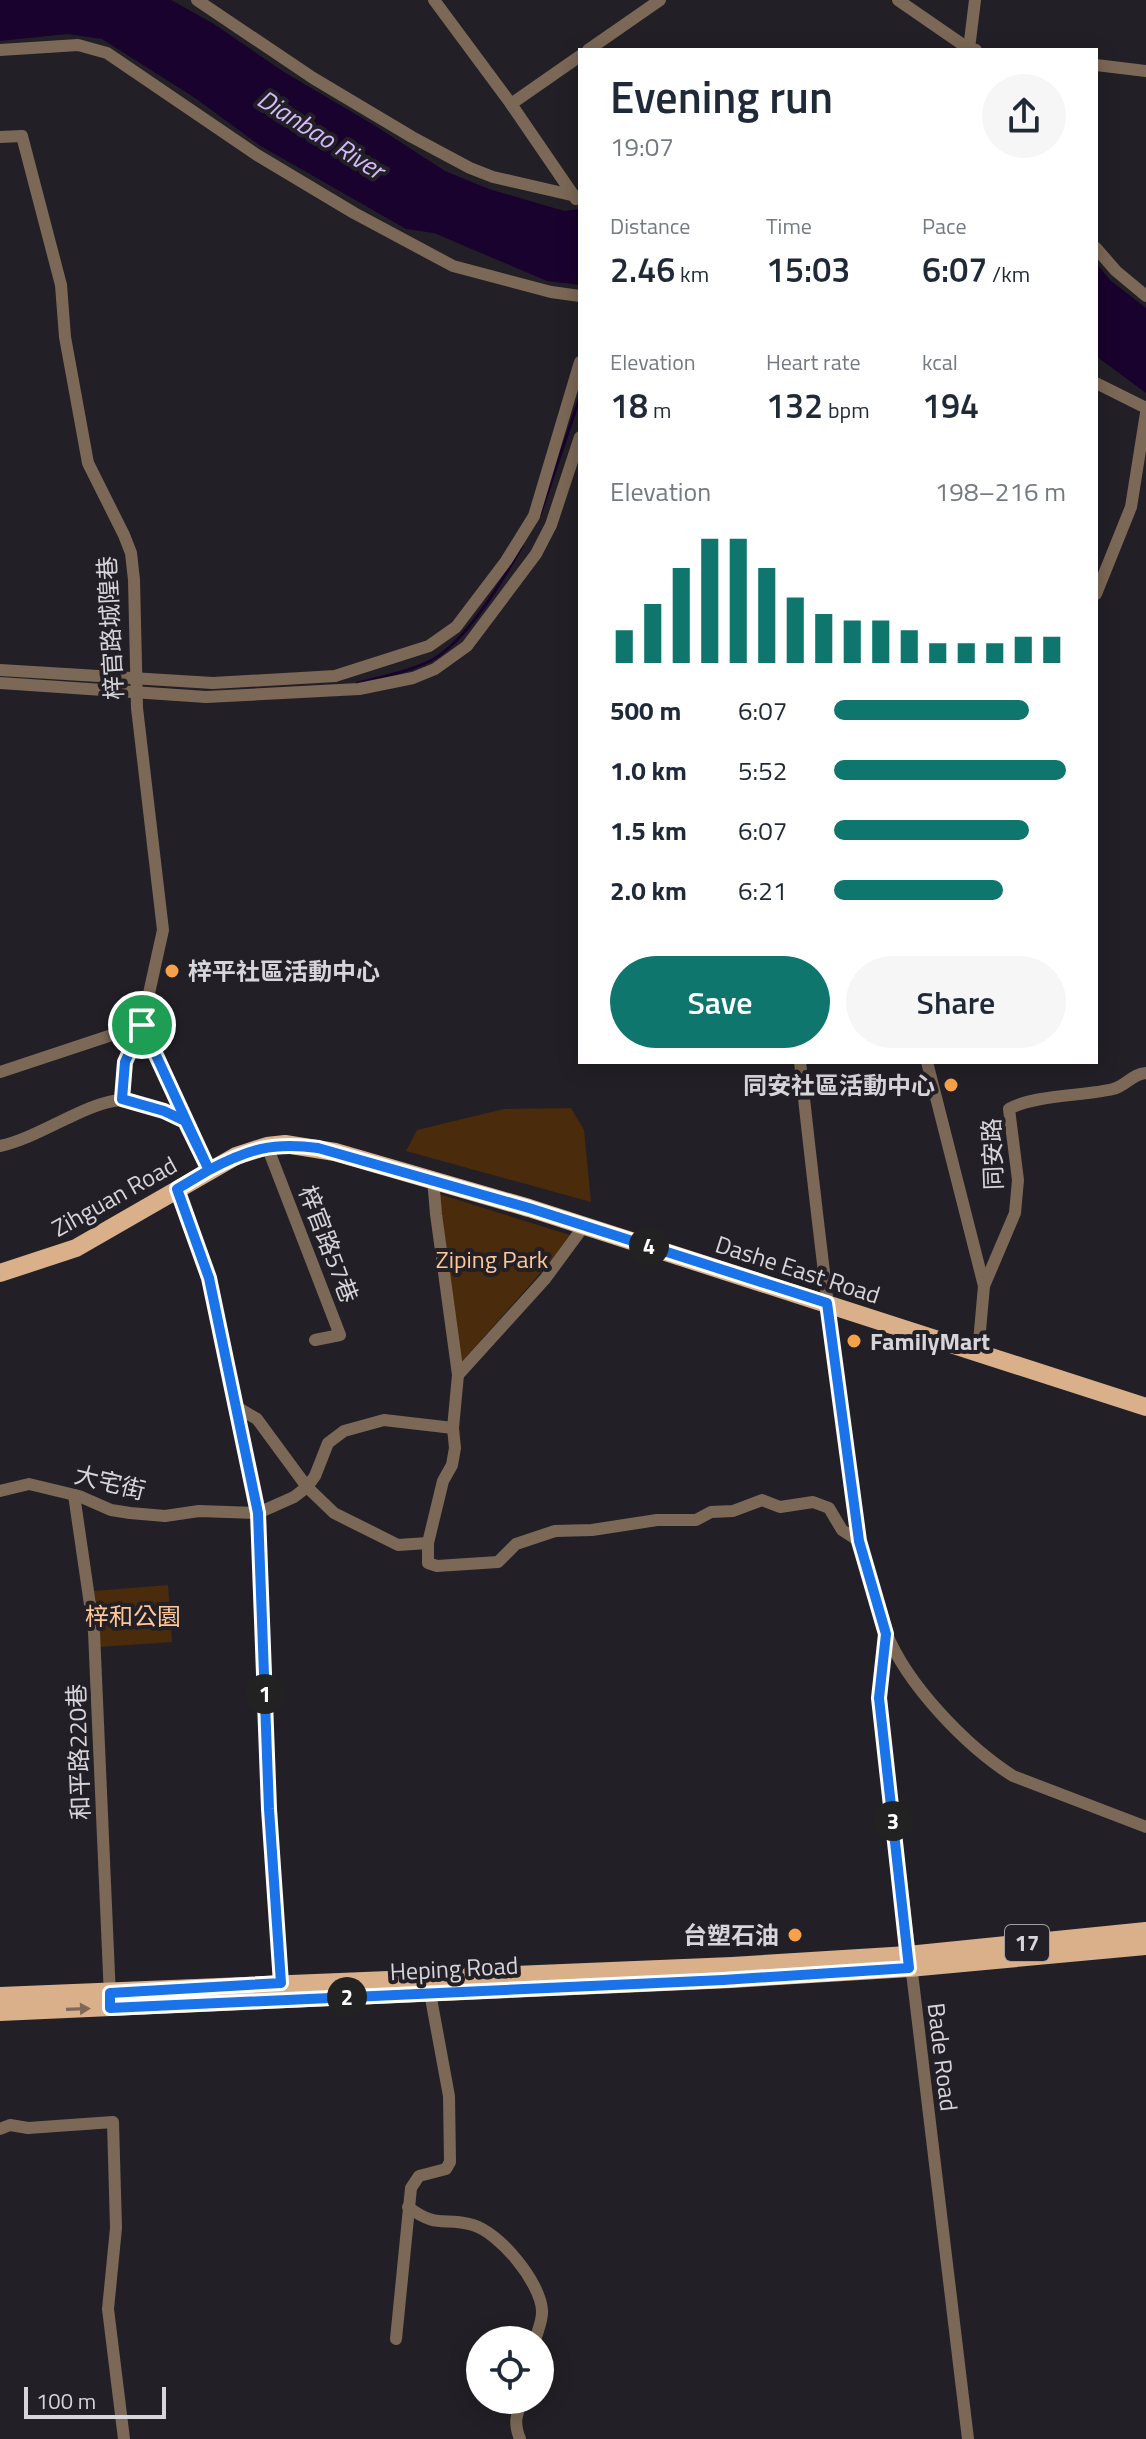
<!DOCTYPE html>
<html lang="en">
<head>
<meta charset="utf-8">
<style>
	body { margin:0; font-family:"Titillium Web","Noto Sans TC",sans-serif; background:#f6f6f7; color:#1f2937; height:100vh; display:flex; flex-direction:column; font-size:30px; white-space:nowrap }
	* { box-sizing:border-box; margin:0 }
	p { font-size:26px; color:#747a83 }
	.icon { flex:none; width:44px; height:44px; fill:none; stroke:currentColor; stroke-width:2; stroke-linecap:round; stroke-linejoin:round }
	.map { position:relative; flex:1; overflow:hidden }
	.panel { position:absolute; left:578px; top:48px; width:520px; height:1016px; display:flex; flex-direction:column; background:#fff; border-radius:0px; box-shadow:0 4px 20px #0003 }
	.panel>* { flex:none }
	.fabs { position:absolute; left:466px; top:2326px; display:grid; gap:16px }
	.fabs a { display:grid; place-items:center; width:88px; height:88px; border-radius:50%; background:#fff; box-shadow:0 4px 20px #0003; font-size:40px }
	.scale { position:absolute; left:24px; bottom:20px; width:142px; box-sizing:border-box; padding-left:8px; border:4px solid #d6d5d9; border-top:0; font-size:22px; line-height:28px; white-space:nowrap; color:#d6d5d9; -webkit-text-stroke:6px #222026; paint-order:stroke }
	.pin { position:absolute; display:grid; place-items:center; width:68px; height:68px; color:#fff; margin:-34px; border:4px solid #fff; border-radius:50%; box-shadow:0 2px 8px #0007 }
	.km { position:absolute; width:40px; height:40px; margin:-20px; border-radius:50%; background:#222; color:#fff; font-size:22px; line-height:40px; text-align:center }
	.round { display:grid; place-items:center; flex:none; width:84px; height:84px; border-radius:42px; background:#f6f6f7 }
	.headline { display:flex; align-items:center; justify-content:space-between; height:136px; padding:0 32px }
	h1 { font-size:44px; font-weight:600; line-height:60px }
	.figures { display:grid; grid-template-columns:repeat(3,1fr); gap:12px; height:136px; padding:8px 32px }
	.figures div { display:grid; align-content:center }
	.figures b { font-size:34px; font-weight:600 }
	.figures small { font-size:22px; font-weight:400 }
	.figures p { font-size:22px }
	.chart { height:224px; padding:16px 32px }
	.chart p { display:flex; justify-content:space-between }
	.chart svg { width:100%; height:144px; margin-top:8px; stroke:#0f766e; stroke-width:6 }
	.action { display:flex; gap:16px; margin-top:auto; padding:16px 32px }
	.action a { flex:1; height:92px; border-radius:48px; background:#0f766e; color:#fff; font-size:32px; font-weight:600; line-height:92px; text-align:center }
	.action a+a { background:#f6f6f7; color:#1f2937 }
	ul { padding:0 32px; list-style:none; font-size:26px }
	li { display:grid; grid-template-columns:128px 96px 1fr; align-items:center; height:60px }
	li i { height:20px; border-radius:10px; background:#0f766e }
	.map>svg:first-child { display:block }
	.green { fill:#4a2b0b }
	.water { fill:#19022d }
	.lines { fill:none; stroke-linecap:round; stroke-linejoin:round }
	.stream { stroke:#19022d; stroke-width:3 }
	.minor { stroke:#7c6856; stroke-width:12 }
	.primary { stroke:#dab08b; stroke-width:18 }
	.oneway { fill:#7e6858 }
	.route-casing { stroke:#fff; stroke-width:16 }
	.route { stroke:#1a73e8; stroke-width:10 }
	.poi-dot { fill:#f7a149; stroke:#222026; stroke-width:3 }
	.labels { text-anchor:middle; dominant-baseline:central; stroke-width:8; stroke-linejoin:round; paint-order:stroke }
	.shield { fill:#222026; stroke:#a09fa3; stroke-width:2 }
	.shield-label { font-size:22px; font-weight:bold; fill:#d6d5d9 }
	.street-label { font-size:24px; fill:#d6d5d9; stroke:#222026 }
	.poi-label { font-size:24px; font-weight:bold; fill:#d6d5d9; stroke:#222026; text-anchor:start }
	.park-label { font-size:24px; fill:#fec795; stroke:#222026 }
	.water-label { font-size:26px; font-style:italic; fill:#d4baf9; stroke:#222026 }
</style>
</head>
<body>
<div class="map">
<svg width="1146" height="2439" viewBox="0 0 1146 2439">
	<rect width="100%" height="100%" fill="#222026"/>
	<!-- green -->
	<g class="green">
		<path d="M 571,1108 L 584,1130 L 591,1202 L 406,1151 L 417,1130 L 504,1109 Z"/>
		<path d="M 439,1194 L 573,1236 L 460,1364 Z"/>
		<path d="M 168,1585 L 172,1642 L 98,1647 L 94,1591 Z"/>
	</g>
	<!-- water -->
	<g class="water">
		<path d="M 0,0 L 171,0 L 214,24 L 284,72 L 374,125 L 445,171 L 489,189 L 564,211 L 580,209 L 580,285 L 547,281 L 434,233 L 406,229 L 259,145 L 195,98 L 102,39 L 67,34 L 0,41 Z"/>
		<path d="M 1096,263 L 1110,280 L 1146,308 L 1146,393 L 1096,356 Z"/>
	</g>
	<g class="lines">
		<!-- stream -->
		<g class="stream">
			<path d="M 540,515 L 580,397"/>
			<path d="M 358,683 C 381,677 408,672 430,661 C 465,643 503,580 522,546"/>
		</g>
		<!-- minor -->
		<g class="minor">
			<path d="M 197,0 L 313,78 L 412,137 L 470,168 L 493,177 L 580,197"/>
			<path d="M 434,0 L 511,104 L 576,199"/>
			<path d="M 898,0 L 969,49 L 976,50"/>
			<path d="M 969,49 L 975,0"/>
			<path d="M 0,50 L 78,45 L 107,53 L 257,155 L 354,213 L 453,266 L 551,292 L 580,296"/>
			<path d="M 588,50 L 660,0"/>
			<path d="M 1096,65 L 1146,71"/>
			<path d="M 511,104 L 580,56"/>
			<path d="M 0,137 L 22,136 L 61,285 L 65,337 L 88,463 L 124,535 L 131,553 L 134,580 L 137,708 L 163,930 L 142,1025 L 125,1062 L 122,1099"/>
			<path d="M 1096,248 L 1116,271 L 1146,296"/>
			<path d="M 1096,383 L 1146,408"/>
			<path d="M 1096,594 L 1131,507 L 1146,413"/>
			<path d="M 0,670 L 213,683 L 335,676 L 429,646 L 456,627 L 506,561 L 534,516 L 580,362"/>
			<path d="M 0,683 L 206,697 L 359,689 L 413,678 L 435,669 L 467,646 L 536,554 L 551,525 L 580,437"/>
			<path d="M 800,1062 C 813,1181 826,1300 843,1418 C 852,1490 859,1564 886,1632 C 907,1685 966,1746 1013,1776 L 1146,1827"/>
			<path d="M 927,1062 L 984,1286 L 978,1353"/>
			<path d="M 0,1072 L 142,1025 L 209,1170"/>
			<path d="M 0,1146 C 39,1138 86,1102 121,1100 C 138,1099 169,1113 185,1121"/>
			<path d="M 267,1146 L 340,1335 L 315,1340"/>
			<path d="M 433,1179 L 436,1214 L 458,1375 L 453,1428 L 455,1448 L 452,1465 L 443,1481 L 428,1543 L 428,1563 L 437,1566 L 498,1562 L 516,1544 L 555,1531 L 592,1530 L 657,1520 L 696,1520 L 711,1512 L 733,1511 L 762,1500 L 780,1507 L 813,1502 L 829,1508 L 842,1530 L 859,1541"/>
			<path d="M 177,1189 L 209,1278 L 258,1513 L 269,1809 L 281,1990"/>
			<path d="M 984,1286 L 1015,1213 L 1018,1180 L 1009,1109 C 1033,1095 1085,1096 1113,1089 C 1126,1086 1132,1074 1146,1073"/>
			<path d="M 458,1375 L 545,1279 L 584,1226"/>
			<path d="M 235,1406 L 257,1419 L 307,1487 L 334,1513 L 398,1545 L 428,1543"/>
			<path d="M 0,1491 L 29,1484 L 79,1496 L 111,1510 L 130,1513 L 165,1516 L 199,1511 L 258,1513 L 294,1497 L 307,1487 L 315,1476 L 328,1443 L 344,1431 L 384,1420 L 453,1428"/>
			<path d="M 74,1495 L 94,1632 L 110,1997"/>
			<path d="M 886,1634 L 879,1698 L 968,2439"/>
			<path d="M 0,2129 L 10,2125 L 28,2128 L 113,2122 L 116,2228 L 108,2309 L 124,2439"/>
			<path d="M 408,2207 C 439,2230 444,2216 473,2225 C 500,2233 540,2282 542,2310 C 543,2319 538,2330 535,2340"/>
			<path d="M 396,2339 L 411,2188 L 419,2176 L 446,2169 L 450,2162 L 449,2096 L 430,1993"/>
			<path d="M 520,2439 C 514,2424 515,2414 524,2400"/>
		</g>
		<!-- primary -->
		<g class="primary">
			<path d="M 0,1273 L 76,1248 L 236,1156 L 267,1146 L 285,1144 L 335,1152 L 529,1208 L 1146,1407"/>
			<path d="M 0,1996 L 732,1966 L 908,1955 L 1146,1931"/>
			<path d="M 0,2012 L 731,1979 L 909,1968 L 1146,1946"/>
		</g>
	</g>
	<!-- one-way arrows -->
	<defs><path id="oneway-solid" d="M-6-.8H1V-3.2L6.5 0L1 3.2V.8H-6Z" transform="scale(2)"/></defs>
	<use class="oneway" href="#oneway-solid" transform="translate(78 2009) rotate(-2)"/>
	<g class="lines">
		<!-- route casing -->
		<g class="route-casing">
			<path id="route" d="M 142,1025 L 209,1170 L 177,1189 L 209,1278 L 258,1513 L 269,1809 L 281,1983 L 110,1993 L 110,2008 L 723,1980 L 909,1968 L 879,1698 L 886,1634 L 859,1541 L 827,1303 L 529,1208 L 318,1148 C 272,1142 249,1149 209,1170 L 185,1121 L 164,1111 L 122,1099 L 125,1062 L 142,1025"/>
		</g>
		<!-- route -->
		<use href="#route" class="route"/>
	</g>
	<!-- markers -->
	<g class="poi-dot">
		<circle cx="172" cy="971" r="8"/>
		<circle cx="951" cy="1085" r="8"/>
		<circle cx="854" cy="1341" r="8"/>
		<circle cx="795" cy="1935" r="8"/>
	</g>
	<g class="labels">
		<!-- shield labels -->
		<rect class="shield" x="1005" y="1925" width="44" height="36" rx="6"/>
		<g class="shield-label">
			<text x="1027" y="1943">17</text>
		</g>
		<!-- street labels -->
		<g class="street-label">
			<text transform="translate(110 628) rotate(-93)">梓官路城隍巷</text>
			<text transform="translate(992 1154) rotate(-92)">同安路</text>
			<text transform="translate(114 1196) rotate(-29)">Zihguan Road</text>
			<text transform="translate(329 1244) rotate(69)">梓官路57巷</text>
			<text transform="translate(798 1269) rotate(18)">Dashe East Road</text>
			<text transform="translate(110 1482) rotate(14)">大宅街</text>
			<text transform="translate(78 1752) rotate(-92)">和平路220巷</text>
			<text transform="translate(454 1968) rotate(-3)">Heping Road</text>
			<text transform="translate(943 2057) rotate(83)">Bade Road</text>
		</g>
		<!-- poi labels -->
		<g class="poi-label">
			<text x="188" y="971">梓平社區活動中心</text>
			<text x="935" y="1085" text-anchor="end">同安社區活動中心</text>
			<text x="870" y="1341">FamilyMart</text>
			<text x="779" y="1935" text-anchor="end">台塑石油</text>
		</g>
		<!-- park labels -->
		<g class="park-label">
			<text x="492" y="1259">Ziping Park</text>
			<text x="133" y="1616">梓和公園</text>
		</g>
		<!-- water labels -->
		<g class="water-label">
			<text transform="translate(321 134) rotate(32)">Dianbao River</text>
		</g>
	</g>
</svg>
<div class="fabs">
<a><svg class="icon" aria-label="locate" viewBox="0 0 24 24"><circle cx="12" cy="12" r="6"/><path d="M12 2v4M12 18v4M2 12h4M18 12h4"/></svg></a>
</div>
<div class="scale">100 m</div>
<div class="pin" style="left:142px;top:1025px;background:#1e9e55"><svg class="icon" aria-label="arrive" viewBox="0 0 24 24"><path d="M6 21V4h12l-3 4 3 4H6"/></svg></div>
<b class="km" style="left:265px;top:1694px">1</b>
<b class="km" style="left:347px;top:1997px">2</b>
<b class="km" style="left:893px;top:1821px">3</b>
<b class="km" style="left:649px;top:1246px">4</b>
<section class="panel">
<div class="headline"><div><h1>Evening run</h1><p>19:07</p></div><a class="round"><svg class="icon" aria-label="share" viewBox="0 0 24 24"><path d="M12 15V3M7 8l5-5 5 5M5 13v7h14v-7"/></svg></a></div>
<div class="figures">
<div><p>Distance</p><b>2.46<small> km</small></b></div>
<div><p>Time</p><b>15:03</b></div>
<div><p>Pace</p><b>6:07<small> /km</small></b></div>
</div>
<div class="figures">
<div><p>Elevation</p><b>18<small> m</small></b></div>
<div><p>Heart rate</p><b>132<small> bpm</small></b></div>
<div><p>kcal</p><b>194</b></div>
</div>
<div class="chart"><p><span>Elevation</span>198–216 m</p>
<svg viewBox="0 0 160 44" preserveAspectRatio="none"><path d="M5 44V34M15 44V26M25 44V15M35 44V6M45 44V6M55 44V15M65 44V24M75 44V29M85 44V31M95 44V31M105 44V34M115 44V38M125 44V38M135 44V38M145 44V36M155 44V36"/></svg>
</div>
<ul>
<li><b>500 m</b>6:07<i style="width:84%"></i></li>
<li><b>1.0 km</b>5:52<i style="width:100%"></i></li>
<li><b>1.5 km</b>6:07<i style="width:84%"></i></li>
<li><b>2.0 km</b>6:21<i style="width:73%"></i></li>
</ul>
<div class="action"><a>Save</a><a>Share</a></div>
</section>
</div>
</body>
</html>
